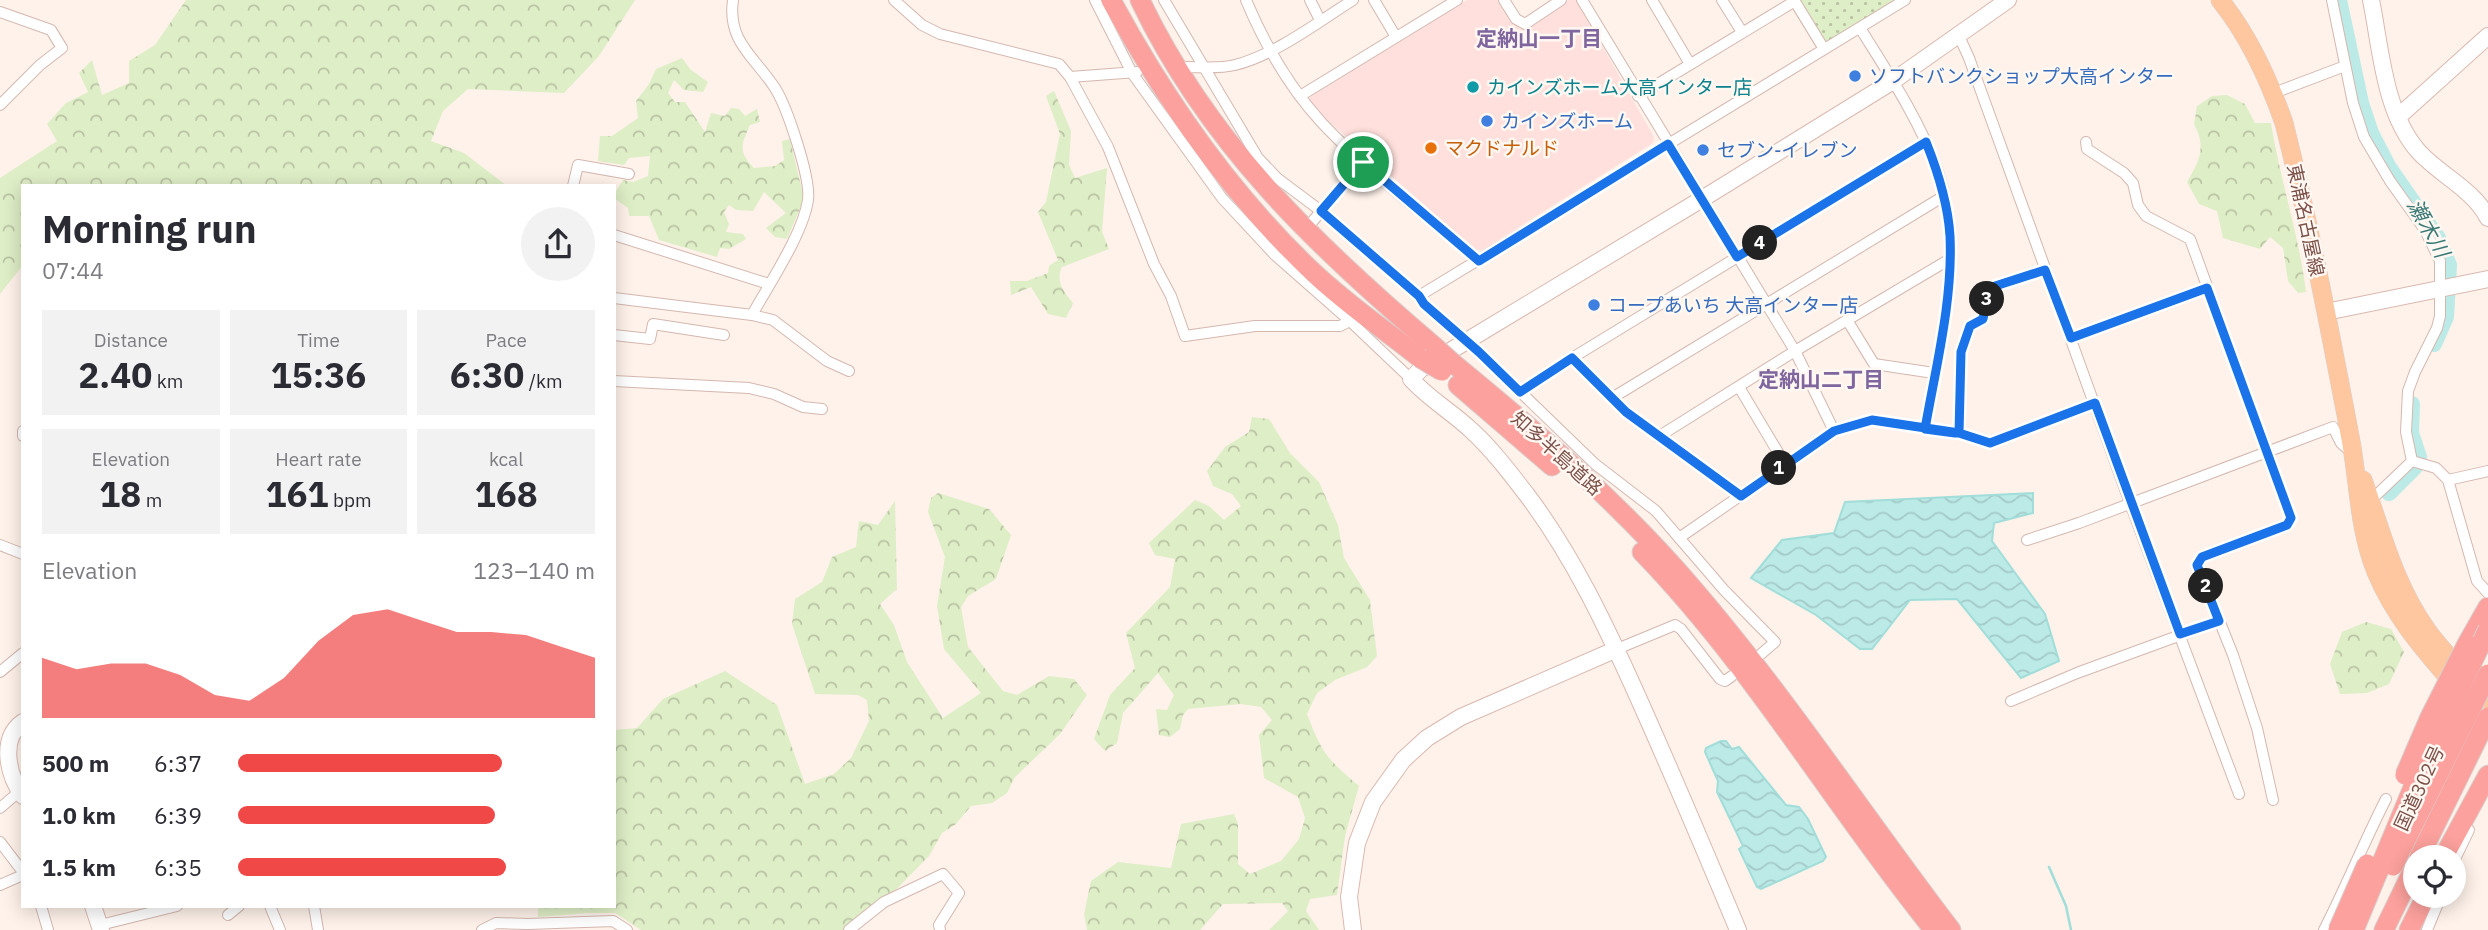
<!DOCTYPE html>
<html lang="en">
<head>
<meta charset="utf-8">
<style>
	body { margin:0; font-family:"IBM Plex Sans","Noto Sans JP",sans-serif; background:#f2f2f3; color:#2b2b33; height:100vh; display:flex; flex-direction:column; font-size:26px; white-space:nowrap }
	* { box-sizing:border-box; margin:0 }
	p { font-size:23px; color:#7c7c81 }
	.icon { flex:none; width:38px; height:38px; fill:none; stroke:currentColor; stroke-width:2; stroke-linecap:round; stroke-linejoin:round }
	.map { position:relative; flex:1; overflow:hidden }
	.sheet { position:absolute; left:21px; top:184px; width:595px; height:724px; display:flex; flex-direction:column; background:#fff; border-radius:0px; box-shadow:0 4px 18px #0003 }
	.sheet>* { flex:none }
	.buttons { position:absolute; left:2403px; top:845px; display:grid; gap:14px }
	.buttons a { display:grid; place-items:center; width:63px; height:63px; border-radius:50%; background:#fff; box-shadow:0 4px 18px #0003; font-size:35px }
	.pin { position:absolute; display:grid; place-items:center; width:60px; height:60px; color:#fff; margin:-30px; border:4px solid #fff; border-radius:50%; box-shadow:0 2px 7px #0007 }
	.km { position:absolute; width:35px; height:35px; margin:-18px; border-radius:50%; background:#222; color:#fff; font-size:19px; line-height:35px; text-align:center }
	.round { display:grid; place-items:center; flex:none; width:74px; height:74px; border-radius:37px; background:#f2f2f3 }
	.summary { display:flex; align-items:center; justify-content:space-between; height:119px; padding:0 21px }
	h1 { font-size:38px; font-weight:800; line-height:52px }
	.metrics { display:grid; grid-template-columns:repeat(3,1fr); gap:10px; height:119px; padding:7px 21px }
	.metrics div { display:grid; align-content:center; border-radius:0px; background:#f2f2f3; text-align:center }
	.metrics b { font-size:35px; font-weight:800 }
	.metrics small { font-size:19px; font-weight:400 }
	.metrics p { font-size:19px }
	.chart { height:196px; padding:14px 21px }
	.chart p { display:flex; justify-content:space-between }
	.chart svg { width:100%; height:126px; margin-top:7px; fill:#ef4847; opacity:.7 }
	ul { padding:0 21px; list-style:none; font-size:23px }
	li { display:grid; grid-template-columns:112px 84px 1fr; align-items:center; height:52px }
	li i { height:18px; border-radius:9px; background:#ef4847 }
	.map>svg:first-child { display:block }
	.commercial { fill:#ffe0dd }
	.forest { fill:url(#forest-crowns) }
	.park { fill:url(#park-dots) }
	.water { fill:url(#water-waves); stroke:#a1ddd9; stroke-width:2 }
	.lines { fill:none; stroke-linecap:round; stroke-linejoin:round }
	.stream { stroke:#a1ddd9; stroke-width:2.5 }
	.river { stroke:#bbeae7; stroke-width:16 }
	.street-casing { stroke:#d4b8b0; stroke-width:12 }
	.secondary-casing { stroke:#dab9b0; stroke-width:18 }
	.primary-casing { stroke:#dacecc; stroke-width:19 }
	.highway-casing { stroke:#dacecc; stroke-width:21 }
	.street { stroke:#fff; stroke-width:10 }
	.secondary { stroke:#fff; stroke-width:16 }
	.primary { stroke:#ffc79f; stroke-width:18 }
	.highway { stroke:#fca19d; stroke-width:19 }
	.highway-bridge-casing { stroke:#dacecc; stroke-width:21; stroke-linecap:butt }
	.highway-bridge { stroke:#fca19d; stroke-width:19 }
	.route-casing { stroke:#fff; stroke-width:14 }
	.route { stroke:#1a73e8; stroke-width:9 }
	.shop-dot { fill:#3f7fe0; stroke:#fff7f1; stroke-width:2.5 }
	.culture-dot { fill:#0f9aa8; stroke:#fff7f1; stroke-width:2.5 }
	.food-dot { fill:#e8710a; stroke:#fff7f1; stroke-width:2.5 }
	.labels { text-anchor:middle; dominant-baseline:central; stroke-width:5; stroke-linejoin:round; paint-order:stroke }
	.shop-label { font-size:19px; fill:#366cbe; stroke:#fff7f1; text-anchor:start }
	.culture-label { font-size:19px; fill:#0d838f; stroke:#fff7f1; text-anchor:start }
	.food-label { font-size:19px; fill:#c56008; stroke:#fff7f1; text-anchor:start }
	.street-label { font-size:19px; fill:#7c514a; stroke:#fff7f1 }
	.neighbourhood-label { font-size:21px; font-weight:bold; fill:#7f669e; stroke:#fff7f1 }
	.water-label { font-size:21px; font-style:italic; fill:#397a76; stroke:#fff7f1 }
</style>
</head>
<body>
<div class="map">
<svg width="2488" height="930" viewBox="0 0 2488 930">
	<defs>
		<pattern id="forest-crowns" width="20" height="18" patternUnits="userSpaceOnUse" patternTransform="scale(1.75)"><rect width="20" height="18" fill="#deeec6"/><path d="M2 6a3 3 0 1 1 6 0M12 15a3 3 0 1 1 6 0" fill="none" stroke="#b9c3a3"/></pattern>
		<pattern id="park-dots" width="8" height="8" patternUnits="userSpaceOnUse" patternTransform="scale(1.75)"><rect width="8" height="8" fill="#deeec6"/><path d="M2 2h.1M6 6h.1" fill="none" stroke="#b9c3a3" stroke-width="1.8" stroke-linecap="round"/></pattern>
		<pattern id="water-waves" width="16" height="10" patternUnits="userSpaceOnUse" patternTransform="scale(1.75)"><rect width="16" height="10" fill="#bbeae7"/><path d="M0 5q4-4 8 0t8 0" fill="none" stroke="#a4cac8"/></pattern>
	</defs>
	<rect width="100%" height="100%" fill="#fef2ea"/>
	<!-- commercial -->
	<path class="commercial" d="M 1467,0 L 1500,0 L 1520,30 L 1569,0 L 1576,0 L 1654,137 L 1653,143 L 1482,250 L 1476,250 L 1310,105 L 1309,101 L 1311,96 Z"/>
	<!-- forest -->
	<g class="forest">
		<path d="M 186,0 L 635,0 L 599,56 L 564,93 L 468,89 L 443,111 L 431,141 L 464,153 L 506,185 L 23,186 L 23,265 L 0,294 L 0,178 L 57,141 L 47,124 L 66,103 L 88,92 L 79,73 L 92,60 L 102,95 L 129,83 L 129,61 L 155,45 Z"/>
		<path d="M 682,58 L 691,70 L 708,82 L 703,92 L 684,90 L 674,80 L 668,93 L 675,102 L 685,102 L 705,132 L 711,113 L 725,116 L 731,108 L 739,109 L 745,116 L 757,109 L 760,122 L 750,125 C 741,145 738,152 754,168 L 775,166 L 784,160 L 782,141 L 790,139 L 804,199 L 787,239 L 775,237 L 766,228 L 786,213 L 764,192 L 753,211 L 736,210 L 729,205 L 724,212 L 729,224 L 726,232 L 743,234 L 746,239 L 729,249 L 720,248 L 717,257 L 659,240 L 649,216 L 629,216 L 628,208 L 614,198 L 614,194 L 623,180 L 633,182 L 648,176 L 650,156 L 629,158 L 624,165 L 598,161 L 600,136 L 612,136 L 638,118 L 636,101 L 649,84 L 656,69 Z"/>
		<path d="M 1054,91 L 1071,131 L 1069,165 L 1075,178 L 1107,168 L 1102,232 L 1109,249 L 1062,267 C 1055,281 1064,292 1073,303 L 1066,318 L 1048,314 L 1031,287 L 1011,295 L 1010,281 L 1027,281 L 1048,273 L 1049,266 L 1058,260 L 1038,212 L 1046,202 L 1060,134 L 1046,96 Z"/>
		<path d="M 2227,95 L 2245,104 L 2255,123 L 2271,123 C 2280,180 2299,235 2306,292 L 2298,293 L 2288,281 L 2283,248 L 2270,237 L 2260,249 L 2223,238 L 2217,211 L 2199,204 L 2187,182 C 2199,161 2207,148 2194,124 L 2197,106 L 2212,96 Z"/>
		<path d="M 1252,417 L 1269,419 L 1290,453 L 1319,482 L 1338,525 L 1344,558 L 1370,600 L 1377,656 L 1367,667 L 1335,680 L 1317,693 L 1307,714 C 1322,753 1327,759 1359,786 L 1345,836 L 1337,895 L 1310,899 L 1306,911 L 1319,930 L 1269,930 L 1288,911 L 1282,903 L 1223,904 L 1200,930 L 1087,930 L 1084,914 L 1091,881 L 1118,862 L 1171,868 L 1181,824 L 1234,814 L 1238,824 L 1238,864 L 1250,874 L 1281,861 L 1299,839 L 1305,818 L 1298,797 L 1264,778 L 1259,735 L 1272,720 L 1261,707 L 1241,704 L 1188,709 L 1183,715 L 1180,729 L 1170,737 L 1159,735 L 1156,709 L 1167,710 L 1174,695 L 1158,673 L 1123,713 L 1117,743 L 1105,751 L 1094,739 L 1110,695 L 1135,668 L 1126,633 L 1170,587 L 1175,559 L 1155,555 L 1149,543 L 1195,500 L 1209,506 L 1224,520 L 1241,506 L 1232,494 L 1213,486 L 1207,471 L 1225,447 L 1249,432 Z"/>
		<path d="M 938,493 L 989,509 L 1011,535 L 996,579 L 968,596 L 961,607 L 968,647 L 1003,691 L 1017,695 L 1049,676 L 1074,679 L 1087,695 L 1060,734 L 1015,777 L 1007,793 L 992,803 L 971,806 L 956,824 L 942,833 L 929,856 L 884,902 L 849,930 L 641,930 L 615,913 L 588,913 L 538,917 L 538,907 L 614,906 L 614,730 L 637,728 L 663,699 L 725,671 L 777,705 L 805,784 L 834,774 L 851,758 L 869,721 L 867,700 L 858,695 L 815,694 L 792,624 L 795,599 L 822,582 L 832,557 L 856,547 L 859,521 L 878,525 L 895,501 L 897,589 L 880,604 L 894,625 L 907,662 L 943,718 L 981,693 L 944,649 L 937,606 L 945,557 L 928,512 L 931,498 Z"/>
		<path d="M 2366,622 L 2391,629 L 2404,652 L 2389,684 L 2367,693 L 2340,694 L 2330,664 L 2342,632 Z"/>
	</g>
	<!-- park -->
	<path class="park" d="M 1799,0 L 1897,0 L 1828,41 L 1824,40 Z"/>
	<!-- water -->
	<g class="water">
		<path d="M 2033,493 L 2033,513 L 1994,523 L 1992,541 L 2045,614 L 2059,661 L 2021,678 L 1957,599 L 1910,600 L 1872,649 L 1860,649 L 1816,615 L 1751,578 L 1782,540 L 1834,533 L 1845,502 Z"/>
		<path d="M 1721,741 L 1726,741 L 1732,749 L 1739,747 L 1786,805 L 1799,807 L 1808,819 L 1826,857 L 1823,861 L 1761,889 L 1757,887 L 1739,849 L 1743,846 L 1717,792 L 1718,781 L 1705,752 L 1706,748 Z"/>
	</g>
	<g class="lines">
		<!-- stream -->
		<path class="stream" d="M 2049,867 L 2066,906 L 2071,930"/>
		<!-- river -->
		<g class="river">
			<path d="M 2339,0 L 2361,103 L 2371,133 L 2388,166 L 2438,238 L 2449,265 L 2446,317 L 2434,344"/>
			<path d="M 2389,493 L 2415,467 L 2419,457 L 2411,433 L 2412,404"/>
		</g>
		<!-- street casing -->
		<g class="street-casing">
			<g id="street">
				<path d="M 894,0 L 922,25 L 940,34 L 1059,64 L 1070,77 L 1108,147 L 1154,264 L 1171,296 L 1185,336 L 1255,326 L 1340,326 L 1350,321"/>
				<path d="M 1095,0 L 1132,73 L 1222,198 L 1275,255 L 1350,321 L 1411,379"/>
				<path d="M 1164,0 L 1258,158 L 1277,178 L 1321,211 L 1419,296 L 1424,304 L 1479,352 L 1595,464 L 1656,511 L 1724,590 L 1775,642 L 1761,654"/>
				<path d="M 1246,0 C 1264,43 1290,88 1322,123 C 1369,173 1427,216 1479,261"/>
				<path d="M 1310,0 L 1320,20"/>
				<path d="M 1374,0 L 1396,37"/>
				<path d="M 1504,0 L 1516,19 L 1525,24 L 1561,0"/>
				<path d="M 1582,0 L 1795,351 L 1834,431"/>
				<path d="M 1652,0 L 1690,64"/>
				<path d="M 1722,0 L 1742,32"/>
				<path d="M 1794,0 L 1824,49"/>
				<path d="M 2332,0 L 2353,103 L 2364,137 L 2390,181 L 2425,230 L 2440,261 L 2440,316 L 2437,328 L 2415,372 L 2408,391 L 2406,432 L 2412,461 L 2367,504"/>
				<path d="M 0,12 L 51,30 L 62,48 L 40,65 L 0,105"/>
				<path d="M 1860,28 C 1888,73 1919,119 1937,169 C 1966,253 1939,345 1925,429"/>
				<path d="M 1959,36 L 1969,58 L 2130,503 L 2239,794"/>
				<path d="M 1186,67 C 1203,67 1218,69 1235,65 C 1275,55 1318,22 1353,0"/>
				<path d="M 1070,77 L 1137,72"/>
				<path d="M 2274,93 L 2345,66"/>
				<path d="M 1300,96 L 1457,0"/>
				<path d="M 1638,96 L 1795,1"/>
				<path d="M 2086,142 L 2087,149 L 2124,173 L 2133,183 L 2138,205 L 2146,216 L 2190,239 L 2291,518 L 2287,525 L 2202,557 L 2197,565 L 2233,655 L 2257,728 L 2273,800"/>
				<path d="M 573,186 L 578,165 L 629,174"/>
				<path d="M 1312,222 L 1363,162"/>
				<path d="M 614,235 L 769,284"/>
				<path d="M 1419,296 L 1905,0"/>
				<path d="M 614,298 L 752,315 C 769,284 803,234 808,200 C 811,178 787,107 775,88 C 755,57 727,42 733,0"/>
				<path d="M 752,315 L 773,320 L 827,361 L 849,371"/>
				<path d="M 1847,320 L 1874,364 L 1934,373"/>
				<path d="M 614,335 L 650,339 L 653,324 L 724,335"/>
				<path d="M 2071,338 L 2207,288"/>
				<path d="M 1572,358 L 1626,412 L 1741,496"/>
				<path d="M 614,381 L 749,388 L 774,394 L 803,407 L 822,409"/>
				<path d="M 1739,387 L 1785,464"/>
				<path d="M 1520,392 L 1572,358 L 1926,142"/>
				<path d="M 1612,398 L 1944,196"/>
				<path d="M 23,431 L 23,436"/>
				<path d="M 1959,433 L 1961,353 L 1970,326 L 1983,319 L 1989,288 L 2045,270"/>
				<path d="M 1658,437 L 1795,351 L 1950,259"/>
				<path d="M 2412,461 L 2436,468 L 2448,480 L 2477,581 L 2488,593"/>
				<path d="M 2448,480 L 2488,471"/>
				<path d="M 1679,538 L 1834,431 L 1872,420 L 1959,433 L 1991,443 L 2095,403"/>
				<path d="M 2027,540 L 2079,523 L 2333,427 L 2341,443 L 2351,452"/>
				<path d="M 0,545 L 23,554"/>
				<path d="M 1617,649 L 1675,625 L 1681,629 L 1720,679 L 1725,681 L 1732,676"/>
				<path d="M 0,672 L 23,653"/>
				<path d="M 2011,701 L 2077,673 L 2219,621"/>
				<path d="M 0,808 L 20,791"/>
				<path d="M 0,842 L 23,872"/>
				<path d="M 2454,861 L 2469,830"/>
				<path d="M 0,885 L 23,875"/>
				<path d="M 41,906 L 48,930"/>
				<path d="M 270,906 L 280,930"/>
				<path d="M 314,906 L 318,930"/>
				<path d="M 228,915 L 239,906"/>
				<path d="M 100,925 L 177,906"/>
				<path d="M 482,930 L 496,923 L 528,924 L 613,921 L 627,930"/>
				<path d="M 849,930 L 884,902 L 943,874 L 959,893 L 939,925 L 940,930"/>
				<path d="M 2324,930 C 2346,887 2364,842 2386,799"/>
				<path d="M 2427,930 L 2441,896"/>
			</g>
		</g>
		<!-- secondary casing -->
		<g class="secondary-casing">
			<g id="secondary">
				<path d="M 2371,0 C 2381,49 2384,113 2419,152 C 2440,175 2473,189 2488,218"/>
				<path d="M 2398,117 L 2488,36"/>
				<path d="M 2326,312 L 2488,279"/>
				<path d="M 23,722 C 0,738 7,774 23,796"/>
				<path d="M 93,906 L 101,930"/>
				<path d="M 1353,930 L 1349,897 L 1357,843 L 1373,802 L 1403,760 L 1427,738 L 1461,717 L 1617,649"/>
				<path d="M 1738,930 C 1705,851 1672,773 1637,695 C 1606,626 1573,556 1527,495 C 1510,473 1492,449 1471,430 C 1452,412 1429,399 1411,379 L 1421,369 L 1465,342 L 1702,199 L 1893,81 L 2008,0"/>
			</g>
		</g>
		<!-- primary casing -->
		<g class="primary-casing">
			<g id="primary">
				<path d="M 2220,0 C 2249,36 2269,80 2284,123 C 2310,226 2330,331 2350,436 C 2359,482 2358,528 2376,572 C 2395,618 2426,652 2458,689"/>
				<path d="M 2363,480 C 2382,532 2394,584 2427,630 C 2444,654 2469,677 2488,700"/>
			</g>
		</g>
		<!-- highway casing -->
		<g class="highway-casing">
			<g id="highway">
				<path d="M 1111,0 C 1165,100 1232,196 1315,274 C 1348,305 1385,330 1420,358"/>
				<path d="M 1140,0 C 1208,143 1316,246 1435,347"/>
				<path d="M 1454,364 C 1537,432 1619,503 1689,584 C 1784,694 1863,815 1951,930"/>
				<path d="M 1458,385 L 1552,466"/>
				<path d="M 1642,552 C 1753,666 1834,807 1934,930"/>
				<path d="M 2467,644 L 2488,607"/>
				<path d="M 2443,858 L 2488,775"/>
				<path d="M 2384,930 L 2415,866"/>
				<path d="M 2409,930 L 2426,896"/>
			</g>
		</g>
		<!-- street -->
		<use href="#street" class="street"/>
		<!-- secondary -->
		<use href="#secondary" class="secondary"/>
		<!-- primary -->
		<use href="#primary" class="primary"/>
		<!-- highway -->
		<use href="#highway" class="highway"/>
		<!-- highway-bridge casing -->
		<g class="highway-bridge-casing">
			<g id="highway-bridge">
				<path d="M 1435,347 L 1454,364"/>
				<path d="M 1420,358 L 1442,371"/>
				<path d="M 2405,775 L 2430,717 L 2467,644"/>
				<path d="M 2419,858 L 2488,717"/>
				<path d="M 2393,866 L 2488,674"/>
				<path d="M 2338,930 L 2367,864"/>
				<path d="M 2354,930 L 2414,785 L 2488,629"/>
			</g>
		</g>
		<!-- highway-bridge -->
		<use href="#highway-bridge" class="highway-bridge"/>
	</g>
	<g class="lines">
		<!-- route casing -->
		<g class="route-casing">
			<path id="route" d="M 1363,162 L 1321,211 L 1419,296 L 1424,304 L 1479,352 L 1520,392 L 1572,358 L 1626,412 L 1741,496 L 1834,431 L 1872,420 L 1959,433 L 1990,443 L 2095,403 L 2180,634 L 2219,621 L 2197,565 L 2202,557 L 2287,525 L 2291,518 L 2207,288 L 2071,338 L 2045,270 L 1989,288 L 1983,319 L 1970,326 L 1961,352 L 1959,433 L 1955,433 L 1925,429 C 1936,366 1953,300 1950,236 C 1948,203 1938,172 1926,142 L 1737,257 L 1668,144 L 1479,261 L 1363,162"/>
		</g>
		<!-- route -->
		<use href="#route" class="route"/>
	</g>
	<!-- markers -->
	<g class="shop-dot">
		<circle cx="1855" cy="76" r="7"/>
		<circle cx="1487" cy="121" r="7"/>
		<circle cx="1703" cy="150" r="7"/>
		<circle cx="1594" cy="305" r="7"/>
	</g>
	<circle class="culture-dot" cx="1473" cy="87" r="7"/>
	<circle class="food-dot" cx="1431" cy="148" r="7"/>
	<g class="labels">
		<!-- shop labels -->
		<g class="shop-label">
			<text x="1869" y="76">ソフトバンクショップ大高インター</text>
			<text x="1501" y="121">カインズホーム</text>
			<text x="1717" y="150">セブン-イレブン</text>
			<text x="1608" y="305">コープあいち 大高インター店</text>
		</g>
		<!-- culture labels -->
		<g class="culture-label">
			<text x="1487" y="87">カインズホーム大高インター店</text>
		</g>
		<!-- food labels -->
		<g class="food-label">
			<text x="1445" y="148">マクドナルド</text>
		</g>
		<!-- street labels -->
		<g class="street-label">
			<text transform="translate(2306 220) rotate(78)">東浦名古屋線</text>
			<text transform="translate(1557 453) rotate(42)">知多半島道路</text>
			<text transform="translate(2419 788) rotate(-65)">国道302号</text>
		</g>
		<!-- neighbourhood labels -->
		<g class="neighbourhood-label">
			<text x="1539" y="38">定納山一丁目</text>
			<text x="1821" y="379">定納山二丁目</text>
		</g>
		<!-- water labels -->
		<g class="water-label">
			<text transform="translate(2429 228) rotate(61)">瀬木川</text>
		</g>
	</g>
</svg>
<div class="buttons">
<a><svg class="icon" aria-label="locate" viewBox="0 0 24 24"><circle cx="12" cy="12" r="6"/><path d="M12 2v4M12 18v4M2 12h4M18 12h4"/></svg></a>
</div>
<div class="pin" style="left:1363px;top:162px;background:#1e9e55"><svg class="icon" aria-label="arrive" viewBox="0 0 24 24"><path d="M6 21V4h12l-3 4 3 4H6"/></svg></div>
<b class="km" style="left:1779px;top:468px">1</b>
<b class="km" style="left:2206px;top:586px">2</b>
<b class="km" style="left:1987px;top:299px">3</b>
<b class="km" style="left:1760px;top:243px">4</b>
<section class="sheet">
<div class="summary"><div><h1>Morning run</h1><p>07:44</p></div><a class="round"><svg class="icon" aria-label="share" viewBox="0 0 24 24"><path d="M12 15V3M7 8l5-5 5 5M5 13v7h14v-7"/></svg></a></div>
<div class="metrics">
<div><p>Distance</p><b>2.40<small> km</small></b></div>
<div><p>Time</p><b>15:36</b></div>
<div><p>Pace</p><b>6:30<small> /km</small></b></div>
</div>
<div class="metrics">
<div><p>Elevation</p><b>18<small> m</small></b></div>
<div><p>Heart rate</p><b>161<small> bpm</small></b></div>
<div><p>kcal</p><b>168</b></div>
</div>
<div class="chart"><p><span>Elevation</span>123–140 m</p>
<svg viewBox="0 0 160 44" preserveAspectRatio="none"><path d="M0 44V23L10 27L20 25L30 25L40 29L50 36L60 38L70 30L80 17L90 8L100 6L110 10L120 14L130 14L140 15L150 19L160 23V44z"/></svg>
</div>
<ul>
<li><b>500 m</b>6:37<i style="width:74%"></i></li>
<li><b>1.0 km</b>6:39<i style="width:72%"></i></li>
<li><b>1.5 km</b>6:35<i style="width:75%"></i></li>
</ul>
</section>
</div>
</body>
</html>
